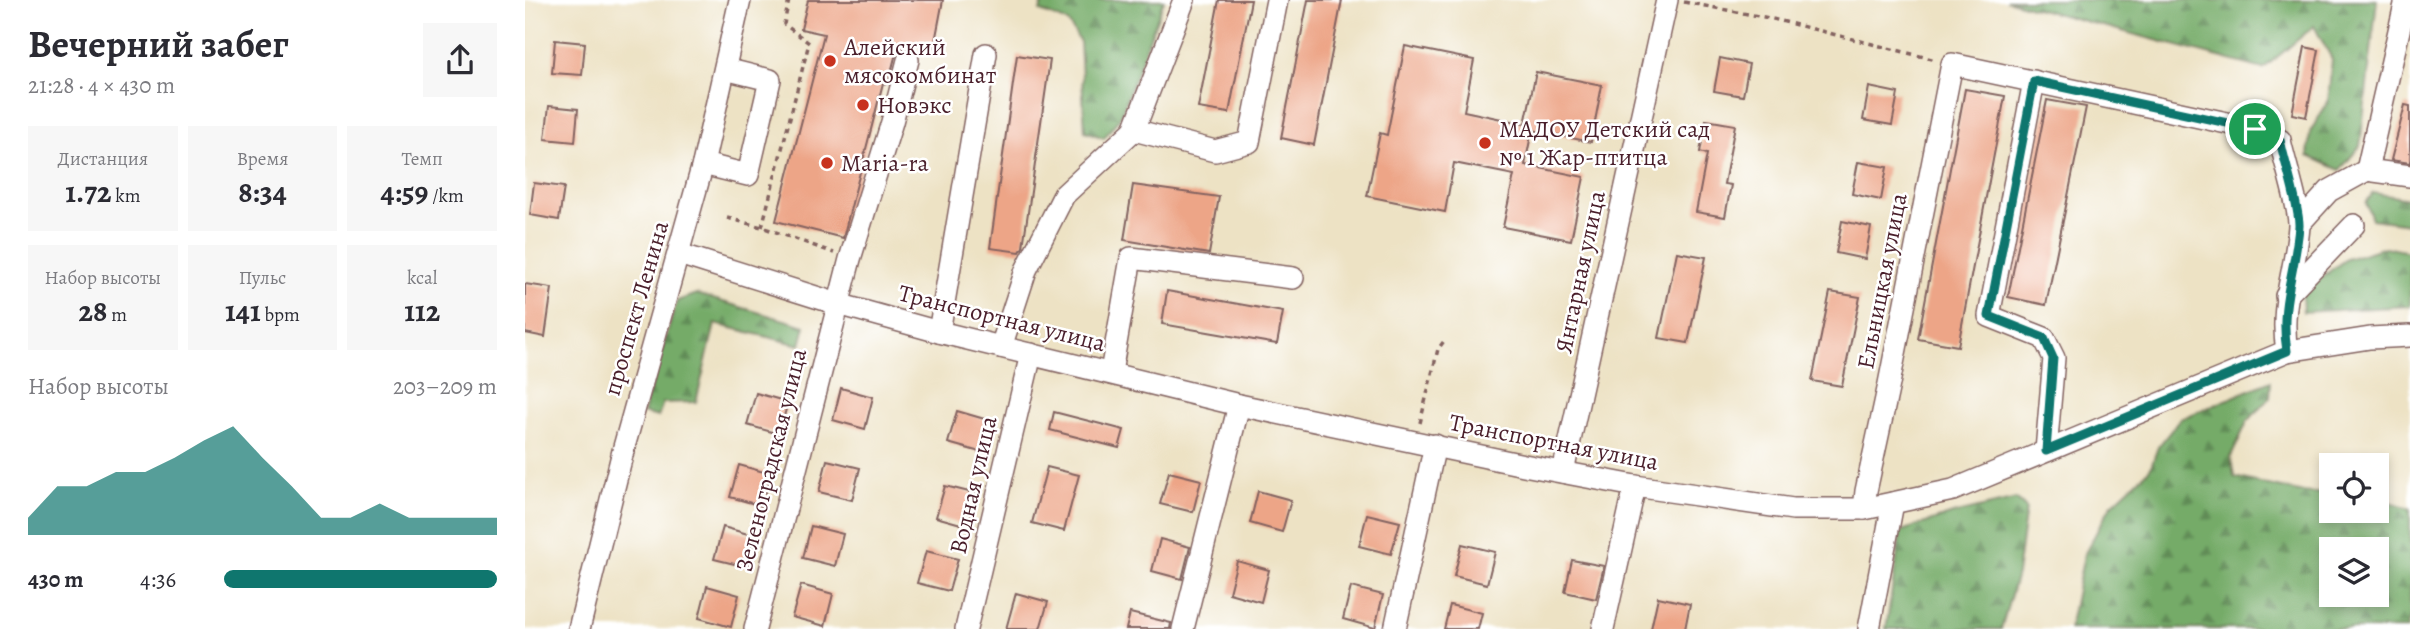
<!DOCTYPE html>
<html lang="ru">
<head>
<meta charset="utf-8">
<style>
	body { margin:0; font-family:Alegreya,serif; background:#f7f7f7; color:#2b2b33; height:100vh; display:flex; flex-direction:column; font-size:26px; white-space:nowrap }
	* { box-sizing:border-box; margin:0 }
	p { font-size:23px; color:#7c7c81 }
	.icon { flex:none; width:38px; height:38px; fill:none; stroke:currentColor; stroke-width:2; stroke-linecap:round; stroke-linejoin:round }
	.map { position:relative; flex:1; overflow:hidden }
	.side { display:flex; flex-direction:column; background:#fff; width:525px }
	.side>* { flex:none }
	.fabs { position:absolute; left:1794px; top:453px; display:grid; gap:14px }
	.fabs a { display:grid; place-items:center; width:70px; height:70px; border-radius:0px; background:#fff; box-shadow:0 4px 10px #0003; font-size:35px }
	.pin { position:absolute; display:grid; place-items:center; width:60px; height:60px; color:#fff; margin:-30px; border:4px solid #fff; border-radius:50%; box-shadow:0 2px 7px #0007 }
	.round { display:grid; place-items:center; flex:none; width:74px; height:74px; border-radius:0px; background:#f7f7f7 }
	.headline { display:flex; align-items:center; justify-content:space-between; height:119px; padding:0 28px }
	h1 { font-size:38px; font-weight:700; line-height:52px }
	.metrics { display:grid; grid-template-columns:repeat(3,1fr); gap:10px; height:119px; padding:7px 28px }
	.metrics div { display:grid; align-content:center; border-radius:0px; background:#f7f7f7; text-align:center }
	.metrics b { font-size:30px; font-weight:700 }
	.metrics small { font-size:19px; font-weight:400 }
	.metrics p { font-size:19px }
	.chart { height:196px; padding:14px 28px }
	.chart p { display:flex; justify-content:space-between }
	.chart svg { width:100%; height:126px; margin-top:7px; fill:#0f766e; opacity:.7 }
	ul { padding:0 28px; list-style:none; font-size:23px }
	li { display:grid; grid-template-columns:112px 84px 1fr; align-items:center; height:52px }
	li i { height:18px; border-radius:9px; background:#0f766e }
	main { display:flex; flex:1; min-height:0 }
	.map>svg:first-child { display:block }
	.forest { fill:url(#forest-firs); stroke:#5f654a; stroke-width:2; fill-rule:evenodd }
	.building { fill:#eda587 }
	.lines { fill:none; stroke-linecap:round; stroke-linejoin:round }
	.minor-casing { stroke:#836361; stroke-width:24 }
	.path { stroke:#836361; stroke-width:3.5; stroke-dasharray:5 5; stroke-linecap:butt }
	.minor { stroke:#fff; stroke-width:21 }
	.route-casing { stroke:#fff; stroke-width:14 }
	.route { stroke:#0f766e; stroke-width:9 }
	.poi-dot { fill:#c8321e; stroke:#fff; stroke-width:2.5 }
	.labels { text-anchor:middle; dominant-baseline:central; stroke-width:5; stroke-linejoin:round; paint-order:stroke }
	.poi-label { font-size:24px; fill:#4a1f2b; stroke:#fff; text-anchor:start }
	.street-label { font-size:24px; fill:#4a1f2b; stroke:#fff }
</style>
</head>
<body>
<main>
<section class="side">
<div class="headline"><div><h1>Вечерний забег</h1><p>21:28 · 4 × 430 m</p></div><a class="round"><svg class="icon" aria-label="share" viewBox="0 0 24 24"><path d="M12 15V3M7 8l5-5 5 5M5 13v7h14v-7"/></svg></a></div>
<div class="metrics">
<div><p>Дистанция</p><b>1.72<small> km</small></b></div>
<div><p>Время</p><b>8:34</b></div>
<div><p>Темп</p><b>4:59<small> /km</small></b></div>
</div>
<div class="metrics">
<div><p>Набор высоты</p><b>28<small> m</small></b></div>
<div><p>Пульс</p><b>141<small> bpm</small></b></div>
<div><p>kcal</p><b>112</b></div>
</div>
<div class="chart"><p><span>Набор высоты</span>203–209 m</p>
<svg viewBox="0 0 160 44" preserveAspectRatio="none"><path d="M0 44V38L10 27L20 27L30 22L40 22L50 17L60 11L70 6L80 17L90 27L100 38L110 38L120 33L130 38L140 38L150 38L160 38V44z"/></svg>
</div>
<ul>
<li><b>430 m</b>4:36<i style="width:100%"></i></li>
</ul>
</section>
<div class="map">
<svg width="1885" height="629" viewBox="0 0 1885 629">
	<defs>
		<pattern id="forest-firs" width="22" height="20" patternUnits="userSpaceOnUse" patternTransform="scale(1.75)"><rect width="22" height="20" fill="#74ab68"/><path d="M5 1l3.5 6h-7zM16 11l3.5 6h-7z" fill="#618b56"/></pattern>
	</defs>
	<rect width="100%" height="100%" fill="#fff"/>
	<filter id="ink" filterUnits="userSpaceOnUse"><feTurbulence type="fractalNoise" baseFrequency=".0143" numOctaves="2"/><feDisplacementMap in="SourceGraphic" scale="14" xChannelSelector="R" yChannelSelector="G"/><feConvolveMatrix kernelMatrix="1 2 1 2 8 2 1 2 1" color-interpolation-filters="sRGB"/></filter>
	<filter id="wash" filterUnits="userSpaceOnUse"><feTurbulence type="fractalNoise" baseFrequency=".00686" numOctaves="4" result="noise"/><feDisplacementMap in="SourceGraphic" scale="28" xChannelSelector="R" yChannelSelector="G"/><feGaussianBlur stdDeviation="1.57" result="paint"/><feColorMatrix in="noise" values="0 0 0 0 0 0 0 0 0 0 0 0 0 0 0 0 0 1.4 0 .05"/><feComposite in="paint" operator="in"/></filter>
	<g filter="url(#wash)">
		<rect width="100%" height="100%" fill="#ede2c4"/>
		<!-- forest -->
		<g class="forest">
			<path d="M 518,0 L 639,0 L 595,117 L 579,138 L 560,131 L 555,42 L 543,22 L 515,11 Z"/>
			<path d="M 1481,0 L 1852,0 L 1835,146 L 1815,170 L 1783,156 L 1785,132 L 1803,102 L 1807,59 L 1789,26 L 1738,69 Z"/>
			<path d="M 1848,193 L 1885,199 L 1885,224 L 1847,219 L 1841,203 Z"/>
			<path d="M 1860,247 L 1885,252 L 1885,306 L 1778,312 L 1777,292 L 1821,259 Z"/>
			<path d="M 171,294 L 280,326 L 275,345 L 190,324 L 171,402 L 138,403 L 133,417 L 118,413 L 152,301 Z"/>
			<path d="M 1746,381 L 1745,397 L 1722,422 L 1706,457 L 1709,477 L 1774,492 L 1806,494 L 1806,511 L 1852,511 L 1852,498 L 1885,508 L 1885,615 L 1882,629 L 1544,629 L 1559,555 L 1586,505 L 1625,469 L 1633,447 L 1655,419 ZM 1806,550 L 1852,550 L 1852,595 L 1806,595 Z"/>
			<path d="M 1491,499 L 1501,508 L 1492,574 L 1476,629 L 1361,629 L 1376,531 L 1428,514 Z"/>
		</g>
		<g id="blocks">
			<!-- building -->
			<g class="building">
				<path d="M 283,0 L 418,0 L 409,47 L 380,42 L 378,48 L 370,57 L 363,84 L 358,83 L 318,238 L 251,221 L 299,34 L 276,29 Z"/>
				<path d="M 694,0 L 726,0 L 704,113 L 673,108 Z"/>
				<path d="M 783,0 L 817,0 L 789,145 L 756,138 Z"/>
				<path d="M 30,40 L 60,43 L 57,75 L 27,73 Z"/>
				<path d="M 880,46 L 949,60 L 939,111 L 1000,124 L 1011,72 L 1077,85 L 1066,142 L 1007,130 L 1000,165 L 1059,177 L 1046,240 L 978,227 L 989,175 L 929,163 L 920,212 L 842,196 L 855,133 L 862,135 Z"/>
				<path d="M 1780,47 L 1794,50 L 1781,117 L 1767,114 Z"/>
				<path d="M 492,55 L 525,60 L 498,247 L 495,252 L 465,248 Z"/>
				<path d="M 1195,58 L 1224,64 L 1218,96 L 1189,91 Z"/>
				<path d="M 1344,87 L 1373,93 L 1367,125 L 1338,120 Z"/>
				<path d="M 1440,89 L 1480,96 L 1433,346 L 1393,339 Z"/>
				<path d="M 1522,100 L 1561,107 L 1521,305 L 1483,297 Z"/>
				<path d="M 1880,105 L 1885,106 L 1885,163 L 1866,160 Z"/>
				<path d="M 24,106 L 53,109 L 50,142 L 20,139 Z"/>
				<path d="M 1181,120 L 1210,125 L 1199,184 L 1206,185 L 1200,217 L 1171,212 L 1182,154 L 1175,152 Z"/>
				<path d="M 1333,162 L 1362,167 L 1356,200 L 1327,194 Z"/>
				<path d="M 9,183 L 39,187 L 34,220 L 5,215 Z"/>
				<path d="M 608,185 L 694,197 L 684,254 L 599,240 Z"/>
				<path d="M 1317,221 L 1346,227 L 1340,259 L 1311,253 Z"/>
				<path d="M 1152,252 L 1181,257 L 1163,343 L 1134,338 Z"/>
				<path d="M 0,284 L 27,288 L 20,337 L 0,333 Z"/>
				<path d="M 642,291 L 758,312 L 752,344 L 637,324 Z"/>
				<path d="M 1305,292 L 1335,297 L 1317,386 L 1287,381 Z"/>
				<path d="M 316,388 L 348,397 L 340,429 L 308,420 Z"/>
				<path d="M 231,393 L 263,402 L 254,434 L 222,425 Z"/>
				<path d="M 432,411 L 463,420 L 455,452 L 423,443 Z"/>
				<path d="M 529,412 L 599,430 L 594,448 L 525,430 Z"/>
				<path d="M 302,460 L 335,468 L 327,500 L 294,492 Z"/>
				<path d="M 214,465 L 246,474 L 237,506 L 205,497 Z"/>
				<path d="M 522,467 L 554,475 L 539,531 L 507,523 Z"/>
				<path d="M 644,472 L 676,480 L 668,512 L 635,504 Z"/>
				<path d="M 420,486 L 452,494 L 443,526 L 411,517 Z"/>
				<path d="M 733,491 L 766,500 L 757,532 L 725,523 Z"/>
				<path d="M 842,514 L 875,522 L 866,554 L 834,546 Z"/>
				<path d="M 286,526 L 318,534 L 310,566 L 278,558 Z"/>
				<path d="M 198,527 L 230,536 L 222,567 L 189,559 Z"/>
				<path d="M 635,539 L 665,547 L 657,579 L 627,571 Z"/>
				<path d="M 937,544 L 970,552 L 962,584 L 929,576 Z"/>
				<path d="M 401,551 L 433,559 L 424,591 L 392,583 Z"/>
				<path d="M 1047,560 L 1079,566 L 1071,599 L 1040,592 Z"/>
				<path d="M 712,561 L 744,570 L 736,602 L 704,593 Z"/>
				<path d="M 276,585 L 308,594 L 300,626 L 267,617 Z"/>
				<path d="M 182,586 L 214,595 L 206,627 L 174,618 Z"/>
				<path d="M 826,587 L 858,595 L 850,628 L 818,619 Z"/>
				<path d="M 491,593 L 523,602 L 515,629 L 481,629 Z"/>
				<path d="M 1133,597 L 1165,604 L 1160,629 L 1126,629 Z"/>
				<path d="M 925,605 L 957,613 L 953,629 L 919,629 Z"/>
				<path d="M 605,613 L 646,623 L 645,629 L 601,629 Z"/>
			</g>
		</g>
	</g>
	<g filter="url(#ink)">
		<use href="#blocks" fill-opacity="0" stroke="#836361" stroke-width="2"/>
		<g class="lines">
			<!-- minor casing -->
			<g class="minor-casing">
				<g id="minor">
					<path d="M 1509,81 L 1464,316 L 1519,338 L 1529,358 L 1521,451"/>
					<path d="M 609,130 L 690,151 L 724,142 L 752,0"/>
					<path d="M 178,164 L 223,175 L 245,80 L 200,69"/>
					<path d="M 1842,170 L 1881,0"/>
					<path d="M 1775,223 L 1804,191 L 1842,170 L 1885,176"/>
					<path d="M 154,254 L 313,304 L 414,332 L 714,405 L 999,465 L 1110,486 L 1268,509 L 1339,509 L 1428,490 L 1762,351 L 1845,338 L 1885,336"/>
					<path d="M 1761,296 L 1829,225"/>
					<path d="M 414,332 L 461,54"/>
					<path d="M 476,347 L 501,270 L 539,195 L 609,130 L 659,0"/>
					<path d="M 586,372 L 606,258 L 768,278"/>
					<path d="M 1038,472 L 1142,0"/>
					<path d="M 1339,509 L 1341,491 L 1363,389 L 1427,64 L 1730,129 L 1755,140 C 1759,160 1775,209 1774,226 C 1771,271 1754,304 1762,351"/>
					<path d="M 54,629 L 99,447 L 178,164 L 215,0"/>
					<path d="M 230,629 L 325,259 L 367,122 L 383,60"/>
					<path d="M 441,629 L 506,354"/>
					<path d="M 658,629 L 714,405"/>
					<path d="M 870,629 L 910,445"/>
					<path d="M 1078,629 L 1110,486"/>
					<path d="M 1344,629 L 1368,503"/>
				</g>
			</g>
			<!-- path -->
			<g class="path">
				<path d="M 1159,2 L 1244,18 L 1411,60"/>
				<path d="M 202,218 L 237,227 L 309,253"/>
				<path d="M 237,227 L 284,43 L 259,24 L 264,0"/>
				<path d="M 895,423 L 913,349 L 919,341"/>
			</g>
			<!-- minor -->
			<use href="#minor" class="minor"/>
		</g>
	</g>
	<g class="lines" filter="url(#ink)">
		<!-- route casing -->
		<g class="route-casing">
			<path id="route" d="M 1509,81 L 1730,129 L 1755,140 C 1759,160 1775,209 1774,226 C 1771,270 1754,304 1762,351 L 1521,451 L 1528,358 L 1519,338 L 1464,316 Z"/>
		</g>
		<!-- route -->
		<use href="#route" class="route"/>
	</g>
	<!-- markers -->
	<g class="poi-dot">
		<circle cx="305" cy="61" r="7"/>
		<circle cx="338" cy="105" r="7"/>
		<circle cx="960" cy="143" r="7"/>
		<circle cx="302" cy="163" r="7"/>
	</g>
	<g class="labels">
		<!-- poi labels -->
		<g class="poi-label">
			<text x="319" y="47">Алейский<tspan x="319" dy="28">мясокомбинат</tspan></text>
			<text x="352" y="105">Новэкс</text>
			<text x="974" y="129">МАДОУ Детский сад<tspan x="974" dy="28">№ 1 Жар-птитца</tspan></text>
			<text x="316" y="163">Maria-ra</text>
		</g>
		<!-- street labels -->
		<g class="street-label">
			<text transform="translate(1055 272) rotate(-78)">Янтарная улица</text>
			<text transform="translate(1357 281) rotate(-79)">Ельницкая улица</text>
			<text transform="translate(111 308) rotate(-74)">проспект Ленина</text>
			<text transform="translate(477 318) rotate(14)">Транспортная улица</text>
			<text transform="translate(1029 442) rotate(11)">Транспортная улица</text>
			<text transform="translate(246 460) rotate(-76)">Зеленоградская улица</text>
			<text transform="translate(448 485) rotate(-77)">Водная улица</text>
		</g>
	</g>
</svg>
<div class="fabs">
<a><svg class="icon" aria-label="locate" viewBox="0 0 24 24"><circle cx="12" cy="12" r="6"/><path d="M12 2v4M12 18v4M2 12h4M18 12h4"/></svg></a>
<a><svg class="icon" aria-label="layers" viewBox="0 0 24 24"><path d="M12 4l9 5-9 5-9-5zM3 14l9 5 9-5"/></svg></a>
</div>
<div class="pin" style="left:1730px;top:129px;background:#1e9e55"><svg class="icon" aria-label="arrive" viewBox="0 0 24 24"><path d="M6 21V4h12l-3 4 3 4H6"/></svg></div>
</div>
</main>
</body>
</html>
